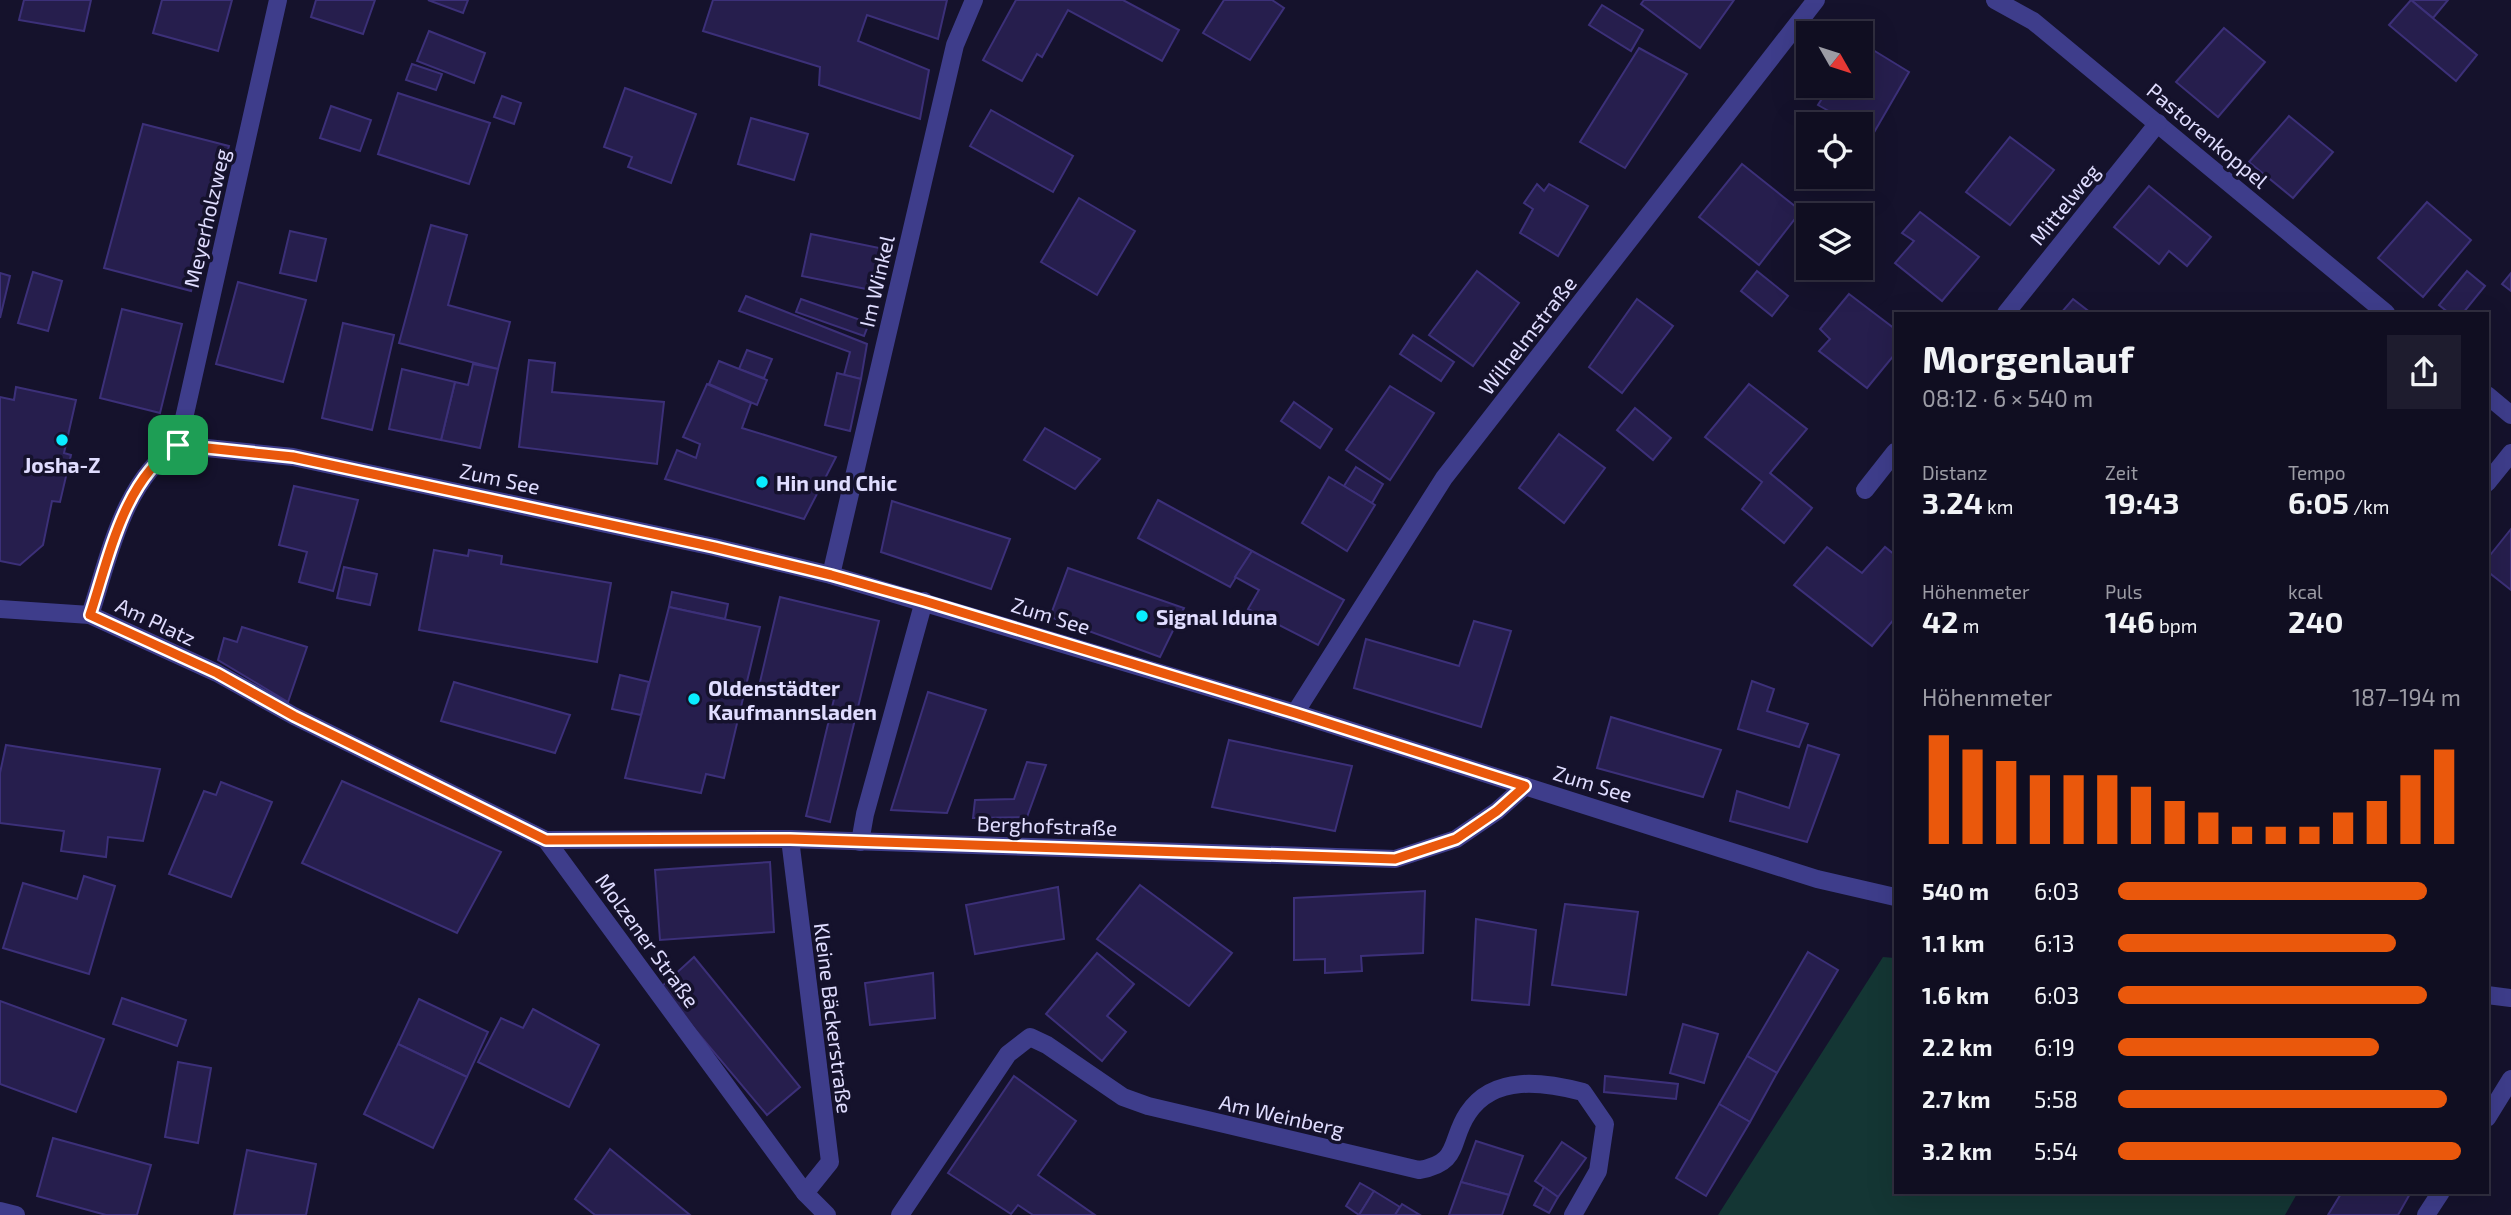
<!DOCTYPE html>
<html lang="de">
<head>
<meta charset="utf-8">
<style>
	body { margin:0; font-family:"Exo 2",sans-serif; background:#1e1c2e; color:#f1f3f6; height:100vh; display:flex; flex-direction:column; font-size:26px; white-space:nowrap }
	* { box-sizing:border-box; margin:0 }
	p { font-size:23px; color:#9c9ca5 }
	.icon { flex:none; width:38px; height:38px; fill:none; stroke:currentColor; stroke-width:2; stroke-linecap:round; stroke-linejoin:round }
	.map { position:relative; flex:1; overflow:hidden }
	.drawer { position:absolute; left:1894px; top:312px; width:595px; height:882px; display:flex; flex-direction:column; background:#100e21; border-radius:0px; box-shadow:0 7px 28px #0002,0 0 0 2px #302e3f }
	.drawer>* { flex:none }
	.needle { width:46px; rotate:129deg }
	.fabs { position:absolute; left:1796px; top:21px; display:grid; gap:14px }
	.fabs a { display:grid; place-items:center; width:77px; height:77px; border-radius:0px; background:#100e21; box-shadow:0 7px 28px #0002,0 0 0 2px #302e3f; font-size:35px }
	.pin { position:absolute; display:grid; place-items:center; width:60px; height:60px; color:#fff; margin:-30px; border-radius:14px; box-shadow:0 4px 10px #0006 }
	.round { display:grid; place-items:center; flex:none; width:74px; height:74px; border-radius:0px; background:#1e1c2e }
	.head { display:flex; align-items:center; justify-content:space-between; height:119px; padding:0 28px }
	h1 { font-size:38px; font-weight:700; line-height:52px }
	.metrics { display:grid; grid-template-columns:repeat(3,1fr); gap:10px; height:119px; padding:7px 28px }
	.metrics div { display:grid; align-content:center }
	.metrics b { font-size:30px; font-weight:700 }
	.metrics small { font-size:19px; font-weight:400 }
	.metrics p { font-size:19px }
	.chart { height:196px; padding:14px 28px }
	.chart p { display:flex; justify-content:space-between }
	.chart svg { width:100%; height:126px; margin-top:7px; stroke:#ea580c; stroke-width:6 }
	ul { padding:0 28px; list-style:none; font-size:23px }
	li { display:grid; grid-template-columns:112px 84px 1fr; align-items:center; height:52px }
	li i { height:18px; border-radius:9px; background:#ea580c }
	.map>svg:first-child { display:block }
	.green { fill:#143634 }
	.building { fill:#261e4d; stroke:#3c3079; stroke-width:2 }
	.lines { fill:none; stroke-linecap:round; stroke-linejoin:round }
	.service { stroke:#3e3d8b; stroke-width:18 }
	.minor { stroke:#3e3d8b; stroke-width:18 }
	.route-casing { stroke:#fff; stroke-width:14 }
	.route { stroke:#ea580c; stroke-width:9 }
	.poi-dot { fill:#09edff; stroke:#15122c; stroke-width:2.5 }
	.labels { text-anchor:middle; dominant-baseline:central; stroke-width:7; stroke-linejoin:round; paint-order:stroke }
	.street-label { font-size:21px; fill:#e0ddff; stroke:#15122c }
	.poi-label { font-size:21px; font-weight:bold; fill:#e0ddff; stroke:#15122c; text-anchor:start }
</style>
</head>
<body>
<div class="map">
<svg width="2511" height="1215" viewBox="0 0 2511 1215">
	<rect width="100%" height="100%" fill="#15122c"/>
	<!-- green -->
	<path class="green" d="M 1883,957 L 1895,958 L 1895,1192 L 2298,1192 L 2285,1215 L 1718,1215 Z"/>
	<!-- building -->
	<g class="building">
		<path d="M 24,0 L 91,0 L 84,31 L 19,20 Z"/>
		<path d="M 162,0 L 232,0 L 218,51 L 153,33 Z"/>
		<path d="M 316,0 L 375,0 L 363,34 L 311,17 Z"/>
		<path d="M 428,0 L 468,0 L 463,13 Z"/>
		<path d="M 713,0 L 947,0 L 938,39 L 867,15 L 858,41 L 929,70 L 920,119 L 819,85 L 820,67 L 703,31 Z"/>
		<path d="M 1016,0 L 1123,0 L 1179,30 L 1162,61 L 1068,10 L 1042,57 L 1037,54 L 1022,81 L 983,60 Z"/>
		<path d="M 1224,0 L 1272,0 L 1284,8 L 1250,60 L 1203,33 Z"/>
		<path d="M 1644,0 L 1734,0 L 1700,48 L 1641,4 Z"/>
		<path d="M 2411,0 L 2448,0 L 2433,18 Z"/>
		<path d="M 2411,0 L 2477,55 L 2456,81 L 2389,25 Z"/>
		<path d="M 1602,5 L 1643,30 L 1631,51 L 1589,25 Z"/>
		<path d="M 2224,28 L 2265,62 L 2218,117 L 2176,82 Z"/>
		<path d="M 429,31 L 485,53 L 474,83 L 417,61 Z"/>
		<path d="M 1860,42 L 1909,72 L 1872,136 L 1860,129 L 1860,124 L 1852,124 L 1818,105 L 1830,86 L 1860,86 Z"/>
		<path d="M 1639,48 L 1687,74 L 1625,168 L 1580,142 Z"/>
		<path d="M 412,64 L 442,74 L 436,90 L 406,80 Z"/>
		<path d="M 625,88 L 696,114 L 671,183 L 628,167 L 632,157 L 604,147 Z"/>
		<path d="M 398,93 L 490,123 L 469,184 L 378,154 Z"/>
		<path d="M 502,96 L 521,103 L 514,124 L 494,117 Z"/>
		<path d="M 331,106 L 371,120 L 360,151 L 320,138 Z"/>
		<path d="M 991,110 L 1073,156 L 1053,192 L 970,146 Z"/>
		<path d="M 2289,116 L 2333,152 L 2293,198 L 2249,162 Z"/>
		<path d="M 751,118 L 808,134 L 794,180 L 738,164 Z"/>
		<path d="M 143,124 L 229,146 L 191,291 L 104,268 Z"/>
		<path d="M 2010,137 L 2054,170 L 2010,225 L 1966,192 Z"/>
		<path d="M 1742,164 L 1801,211 L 1759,265 L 1699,217 Z"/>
		<path d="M 1537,184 L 1544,191 L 1549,184 L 1588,206 L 1558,256 L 1520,233 L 1533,209 L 1524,203 Z"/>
		<path d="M 2149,186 L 2211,237 L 2187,266 L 2169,251 L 2159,264 L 2114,227 Z"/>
		<path d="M 1079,198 L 1135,231 L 1097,295 L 1041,262 Z"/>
		<path d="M 2427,202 L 2471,240 L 2423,297 L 2378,258 Z"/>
		<path d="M 1920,212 L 1979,257 L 1942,301 L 1895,263 L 1914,241 L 1902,233 Z"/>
		<path d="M 431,225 L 467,235 L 448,305 L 510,322 L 498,369 L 399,343 Z"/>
		<path d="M 290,231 L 326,239 L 316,281 L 280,273 Z"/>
		<path d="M 811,234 L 884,249 L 876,291 L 802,276 Z"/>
		<path d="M 1477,271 L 1519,303 L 1473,366 L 1429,335 Z"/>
		<path d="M 1757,271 L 1788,296 L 1772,316 L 1741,291 Z"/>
		<path d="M 2467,271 L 2485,286 L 2463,313 L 2449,313 L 2439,305 Z"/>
		<path d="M 33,272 L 62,281 L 48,331 L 18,323 Z"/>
		<path d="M 0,273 L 10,276 L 0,318 Z"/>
		<path d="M 2511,273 L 2511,291 L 2502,284 Z"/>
		<path d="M 238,282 L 306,300 L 283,382 L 216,364 Z"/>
		<path d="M 1849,294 L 1895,329 L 1895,354 L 1867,388 L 1819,351 L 1830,339 L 1820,329 Z"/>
		<path d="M 746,296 L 867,344 L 861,379 L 844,375 L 850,352 L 739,311 Z"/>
		<path d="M 801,299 L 869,323 L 864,336 L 796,312 Z"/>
		<path d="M 1637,299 L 1673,326 L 1622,393 L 1589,367 Z"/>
		<path d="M 2073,299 L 2091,313 L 2061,313 Z"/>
		<path d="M 122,309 L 182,324 L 160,413 L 100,398 Z"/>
		<path d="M 343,323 L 394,335 L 372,430 L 322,418 Z"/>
		<path d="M 1413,335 L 1454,362 L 1441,381 L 1400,354 Z"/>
		<path d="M 747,350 L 772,359 L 764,378 L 739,369 Z"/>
		<path d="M 529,360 L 555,363 L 552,392 L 664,402 L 657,464 L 519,447 Z"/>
		<path d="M 719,361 L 767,380 L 757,405 L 709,384 Z"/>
		<path d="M 473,364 L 498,369 L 480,448 L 441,440 L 455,382 L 468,385 Z"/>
		<path d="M 402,369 L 455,382 L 441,440 L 389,429 Z"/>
		<path d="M 837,373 L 861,379 L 850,431 L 825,425 Z"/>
		<path d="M 707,384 L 751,403 L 742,428 L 836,457 L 804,519 L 665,479 L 677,450 L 696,458 L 700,444 L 683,437 Z"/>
		<path d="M 1749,384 L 1807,429 L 1770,473 L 1812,508 L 1784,543 L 1742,509 L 1762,482 L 1705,437 Z"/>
		<path d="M 1390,386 L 1434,413 L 1390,480 L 1346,450 Z"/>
		<path d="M 16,387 L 76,400 L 64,453 L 71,455 L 60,502 L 52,501 L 43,545 L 20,565 L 0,561 L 0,397 L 14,400 Z"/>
		<path d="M 1294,402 L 1332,429 L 1320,448 L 1281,421 Z"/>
		<path d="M 1635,408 L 1671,438 L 1653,460 L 1617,430 Z"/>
		<path d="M 1045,428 L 1100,459 L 1075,489 L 1024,460 Z"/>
		<path d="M 1559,434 L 1605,468 L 1564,523 L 1519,488 Z"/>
		<path d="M 1356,467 L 1383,484 L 1372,503 L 1344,486 Z"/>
		<path d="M 1329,477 L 1375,505 L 1347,551 L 1302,523 Z"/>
		<path d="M 294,486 L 358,500 L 333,591 L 299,582 L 307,552 L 279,545 Z"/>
		<path d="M 1158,500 L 1252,551 L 1230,587 L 1138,538 Z"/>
		<path d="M 892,501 L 1010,539 L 991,589 L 881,552 Z"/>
		<path d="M 2511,529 L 2511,590 L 2487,571 L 2487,559 Z"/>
		<path d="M 1827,547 L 1862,573 L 1885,547 L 1895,555 L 1895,618 L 1872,646 L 1794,585 Z"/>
		<path d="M 434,550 L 468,556 L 469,550 L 502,556 L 501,564 L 611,583 L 597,662 L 419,630 Z"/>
		<path d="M 1252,551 L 1344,600 L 1318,645 L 1248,609 L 1259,590 L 1235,577 Z"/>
		<path d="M 344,567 L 377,574 L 370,605 L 337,598 Z"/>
		<path d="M 1068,568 L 1184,608 L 1160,657 L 1050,617 Z"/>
		<path d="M 672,592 L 728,604 L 725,619 L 669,607 Z"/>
		<path d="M 780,597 L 879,621 L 830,822 L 806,816 L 834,699 L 760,682 Z"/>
		<path d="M 669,607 L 760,627 L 724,778 L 706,774 L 701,793 L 625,778 Z"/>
		<path d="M 1474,621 L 1511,631 L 1481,727 L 1354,688 L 1366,639 L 1459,666 Z"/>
		<path d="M 242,627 L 307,647 L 288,702 L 218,660 L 224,638 L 237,642 Z"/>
		<path d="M 620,675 L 649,682 L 641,715 L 612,709 Z"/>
		<path d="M 1752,681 L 1774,689 L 1767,711 L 1808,724 L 1799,747 L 1738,729 Z"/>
		<path d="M 454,682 L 570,715 L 555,753 L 441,721 Z"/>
		<path d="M 928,692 L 986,710 L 947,813 L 891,810 Z"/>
		<path d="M 1611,717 L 1721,750 L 1703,797 L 1597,768 Z"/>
		<path d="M 1229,740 L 1352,766 L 1335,831 L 1212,807 Z"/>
		<path d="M 6,745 L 160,769 L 143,841 L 108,837 L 106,857 L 61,851 L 64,831 L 0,823 L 0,773 Z"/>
		<path d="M 1808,745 L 1839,755 L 1807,842 L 1730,821 L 1737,791 L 1789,808 Z"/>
		<path d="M 1027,762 L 1046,765 L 1027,817 L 973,818 L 975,800 L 1014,799 Z"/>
		<path d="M 342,781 L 501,852 L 457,933 L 302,863 Z"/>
		<path d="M 221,782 L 272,802 L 231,897 L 169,874 L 204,791 L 216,795 Z"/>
		<path d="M 770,862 L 774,932 L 660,940 L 655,870 Z"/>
		<path d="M 84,876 L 115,886 L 89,974 L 3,948 L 23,883 L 77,899 Z"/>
		<path d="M 1140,885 L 1232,953 L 1189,1006 L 1097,939 Z"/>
		<path d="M 1058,887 L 1064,939 L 975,954 L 966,905 Z"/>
		<path d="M 1425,891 L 1423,953 L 1361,956 L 1362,971 L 1325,973 L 1325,959 L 1294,960 L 1294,898 Z"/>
		<path d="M 1565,904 L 1638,912 L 1626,995 L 1552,985 Z"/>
		<path d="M 1476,919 L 1536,930 L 1529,1005 L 1472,1000 Z"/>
		<path d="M 1808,952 L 1838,970 L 1777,1073 L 1747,1056 Z"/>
		<path d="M 1097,953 L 1134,984 L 1107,1016 L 1126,1032 L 1102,1061 L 1046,1014 Z"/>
		<path d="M 694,957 L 800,1087 L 767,1115 L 660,988 Z"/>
		<path d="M 933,973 L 935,1018 L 870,1025 L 865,983 Z"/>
		<path d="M 122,998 L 186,1020 L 177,1046 L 113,1024 Z"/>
		<path d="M 419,999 L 488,1032 L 467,1077 L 398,1044 Z"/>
		<path d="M 0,1001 L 104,1039 L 76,1112 L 0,1084 Z"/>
		<path d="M 533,1009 L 599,1045 L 569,1107 L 478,1062 L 501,1018 L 523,1028 Z"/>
		<path d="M 1683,1024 L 1718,1034 L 1704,1083 L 1670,1073 Z"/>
		<path d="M 398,1044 L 467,1077 L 433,1148 L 364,1114 Z"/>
		<path d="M 1747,1056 L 1777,1073 L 1750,1122 L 1719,1104 Z"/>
		<path d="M 178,1062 L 211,1068 L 198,1143 L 165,1137 Z"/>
		<path d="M 1014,1076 L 1076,1121 L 1038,1175 L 1095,1215 L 1033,1215 L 1018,1205 L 1011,1214 L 948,1173 Z"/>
		<path d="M 1605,1076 L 1678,1084 L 1676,1099 L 1604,1092 Z"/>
		<path d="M 1719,1104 L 1750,1122 L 1706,1196 L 1676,1178 Z"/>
		<path d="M 53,1138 L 151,1165 L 137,1215 L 106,1215 L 37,1196 Z"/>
		<path d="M 1476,1141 L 1523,1156 L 1509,1195 L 1461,1182 Z"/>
		<path d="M 1562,1142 L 1586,1158 L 1558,1197 L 1535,1181 Z"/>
		<path d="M 610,1149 L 690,1215 L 595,1215 L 575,1199 Z"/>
		<path d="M 247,1150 L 316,1164 L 306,1215 L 234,1215 Z"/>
		<path d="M 1461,1182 L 1509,1195 L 1502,1215 L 1449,1215 Z"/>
		<path d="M 1360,1183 L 1374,1191 L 1359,1215 L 1346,1206 Z"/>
		<path d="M 1544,1187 L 1558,1197 L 1549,1213 L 1534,1205 Z"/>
		<path d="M 1374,1191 L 1400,1207 L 1395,1215 L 1359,1215 Z"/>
		<path d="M 2342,1192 L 2411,1192 L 2398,1215 L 2328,1215 Z"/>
		<path d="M 1402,1204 L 1420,1215 L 1395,1215 Z"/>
	</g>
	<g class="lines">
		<!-- service -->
		<g class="service">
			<path d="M 2487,1118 L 2511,1079"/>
			<path d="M 2426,1215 L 2441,1192"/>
		</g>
		<!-- minor -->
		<g class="minor">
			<path d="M 1995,0 L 2033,21 L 2386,313"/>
			<path d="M 2006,313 L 2158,123"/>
			<path d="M 2487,395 L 2511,415"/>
			<path d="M 178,445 L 293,457 L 714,547 L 831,575 L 1295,713 L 1817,879 L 1895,897"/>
			<path d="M 178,445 L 278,0"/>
			<path d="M 2487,483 L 2511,453"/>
			<path d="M 1865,490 L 1895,452"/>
			<path d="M 831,575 L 955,45 L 974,0"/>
			<path d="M 0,609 L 90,615 L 217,673 L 294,716 L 546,840 L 805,1193 L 827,1215"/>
			<path d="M 90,615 C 109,558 123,480 178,445"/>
			<path d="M 1295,713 L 1444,478 L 1816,0"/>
			<path d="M 790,839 L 830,1162 L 805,1193"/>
			<path d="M 546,840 L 790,839 L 1395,859 L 1456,839 L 1497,811 L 1525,786"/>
			<path d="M 860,842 L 865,814 L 924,601"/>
			<path d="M 2487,995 L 2511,998"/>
			<path d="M 0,1211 L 16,1215"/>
			<path d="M 900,1215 L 1008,1054 L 1030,1037 L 1047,1045 L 1123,1097 L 1148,1106 L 1419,1170 C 1461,1163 1449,1141 1468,1113 C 1494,1074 1544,1082 1583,1092 L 1605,1124 L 1598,1171 L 1573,1215"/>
		</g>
	</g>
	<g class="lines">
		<!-- route casing -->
		<g class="route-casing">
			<path id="route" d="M 178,445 L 293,457 L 714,547 L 831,575 L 924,601 L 1295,713 L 1525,786 L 1497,811 L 1456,839 L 1395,859 L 790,839 L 546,840 L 294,716 L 217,673 L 90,615 C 109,558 123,480 178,445 Z"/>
		</g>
		<!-- route -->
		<use href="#route" class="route"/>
	</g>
	<!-- markers -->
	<g class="poi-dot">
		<circle cx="62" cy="440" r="7"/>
		<circle cx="762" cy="482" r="7"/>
		<circle cx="1142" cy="616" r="7"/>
		<circle cx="694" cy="699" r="7"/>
	</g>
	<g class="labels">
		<!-- street labels -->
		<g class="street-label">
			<text transform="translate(2208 135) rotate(40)">Pastorenkoppel</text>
			<text transform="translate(2064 204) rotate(-51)">Mittelweg</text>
			<text transform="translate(206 218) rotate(-77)">Meyerholzweg</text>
			<text transform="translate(876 281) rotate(-77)">Im Winkel</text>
			<text transform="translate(1527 335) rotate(-52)">Wilhelmstraße</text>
			<text transform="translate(500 478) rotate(12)">Zum See</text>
			<text transform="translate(1051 615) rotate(17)">Zum See</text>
			<text transform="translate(156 621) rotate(25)">Am Platz</text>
			<text transform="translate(1593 783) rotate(17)">Zum See</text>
			<text transform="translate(1047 825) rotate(2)">Berghofstraße</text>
			<text transform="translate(648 940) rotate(54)">Molzener Straße</text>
			<text transform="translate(834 1018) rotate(83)">Kleine Bäckerstraße</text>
			<text transform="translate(1282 1115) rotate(13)">Am Weinberg</text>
		</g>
		<!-- poi labels -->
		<g class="poi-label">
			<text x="62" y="464" text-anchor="middle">Josha-Z</text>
			<text x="776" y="482">Hin und Chic</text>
			<text x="1156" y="616">Signal Iduna</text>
			<text x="708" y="687">Oldenstädter<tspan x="708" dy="24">Kaufmannsladen</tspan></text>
		</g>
	</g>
</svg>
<div class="fabs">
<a><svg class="needle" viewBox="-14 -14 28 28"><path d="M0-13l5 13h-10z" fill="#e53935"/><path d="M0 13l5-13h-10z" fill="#9c9ca5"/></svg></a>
<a><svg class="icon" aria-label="locate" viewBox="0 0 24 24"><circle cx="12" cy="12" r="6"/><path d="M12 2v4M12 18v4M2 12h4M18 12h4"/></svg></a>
<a><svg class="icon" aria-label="layers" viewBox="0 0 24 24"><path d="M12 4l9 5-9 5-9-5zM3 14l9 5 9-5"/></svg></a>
</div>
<div class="pin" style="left:178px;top:445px;background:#1e9e55"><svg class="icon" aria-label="arrive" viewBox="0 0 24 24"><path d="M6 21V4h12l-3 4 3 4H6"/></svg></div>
<section class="drawer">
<div class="head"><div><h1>Morgenlauf</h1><p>08:12 · 6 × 540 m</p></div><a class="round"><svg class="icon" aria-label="share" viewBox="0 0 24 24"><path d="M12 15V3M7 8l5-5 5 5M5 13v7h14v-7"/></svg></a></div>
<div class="metrics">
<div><p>Distanz</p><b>3.24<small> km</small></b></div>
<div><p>Zeit</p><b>19:43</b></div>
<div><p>Tempo</p><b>6:05<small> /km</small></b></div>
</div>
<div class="metrics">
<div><p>Höhenmeter</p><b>42<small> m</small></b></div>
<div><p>Puls</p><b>146<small> bpm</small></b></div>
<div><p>kcal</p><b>240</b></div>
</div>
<div class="chart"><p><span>Höhenmeter</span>187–194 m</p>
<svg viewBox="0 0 160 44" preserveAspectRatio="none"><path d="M5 44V6M15 44V11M25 44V15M35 44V20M45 44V20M55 44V20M65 44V24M75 44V29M85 44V33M95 44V38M105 44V38M115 44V38M125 44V33M135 44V29M145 44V20M155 44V11"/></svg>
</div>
<ul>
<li><b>540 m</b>6:03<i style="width:90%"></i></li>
<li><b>1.1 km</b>6:13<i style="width:81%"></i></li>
<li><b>1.6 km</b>6:03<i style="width:90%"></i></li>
<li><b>2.2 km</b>6:19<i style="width:76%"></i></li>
<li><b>2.7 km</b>5:58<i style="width:96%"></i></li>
<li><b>3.2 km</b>5:54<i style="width:100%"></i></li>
</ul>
</section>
</div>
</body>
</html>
